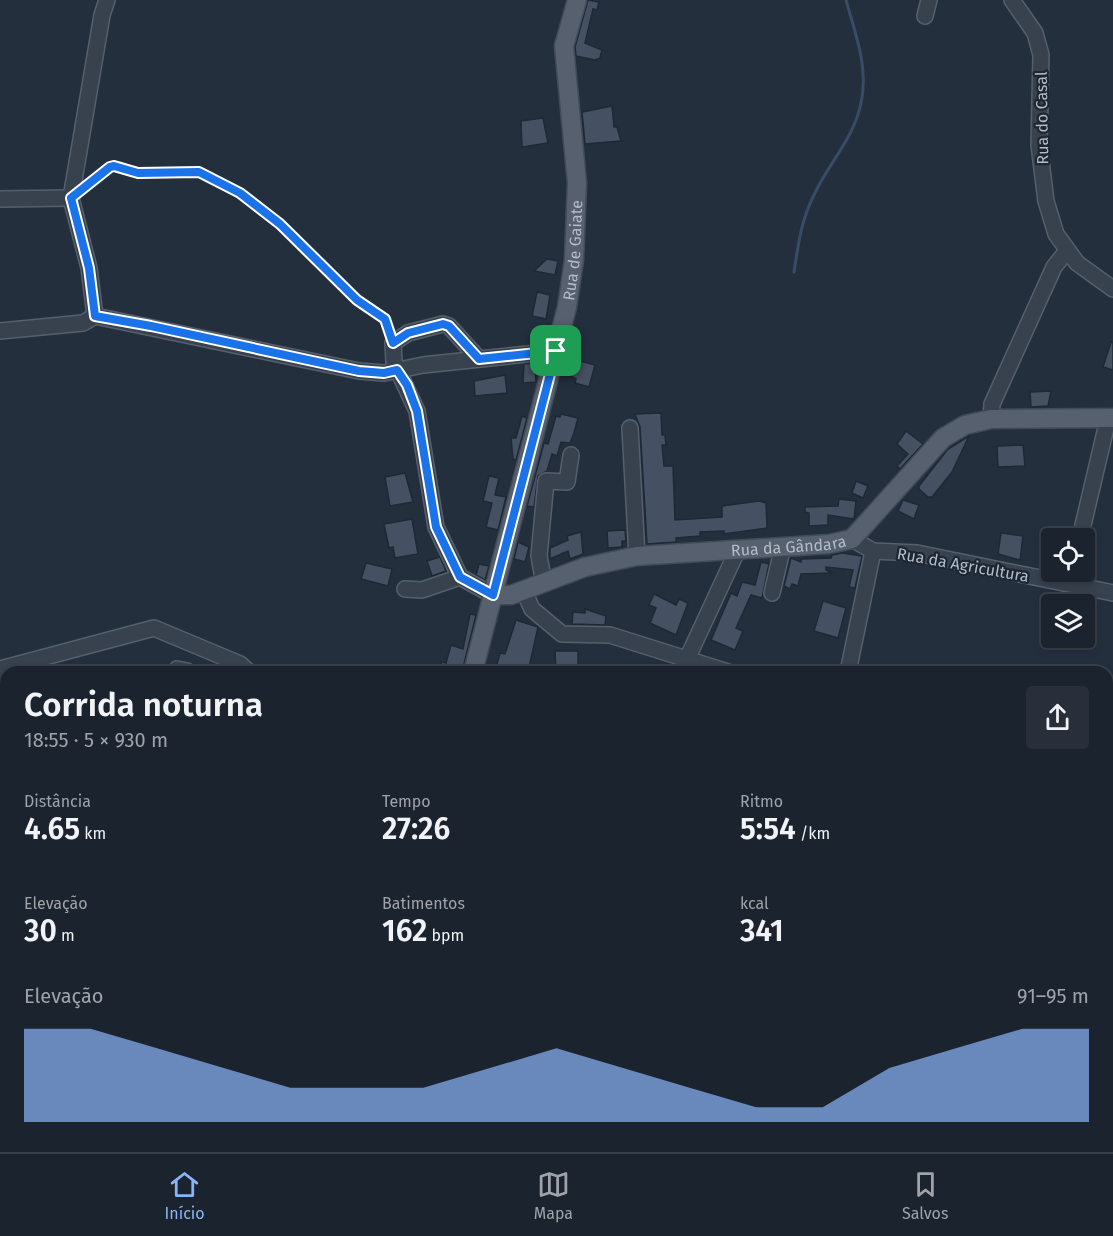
<!DOCTYPE html>
<html lang="pt">
<head>
<meta charset="utf-8">
<style>
	body { margin:0; font-family:"Fira Sans",sans-serif; background:#282f3a; color:#f1f3f6; height:100vh; display:flex; flex-direction:column; font-size:22px; white-space:nowrap }
	* { box-sizing:border-box; margin:0 }
	p { font-size:20px; color:#a0a4aa }
	.icon { flex:none; width:33px; height:33px; fill:none; stroke:currentColor; stroke-width:2; stroke-linecap:round; stroke-linejoin:round }
	.map { position:relative; flex:1; overflow:hidden }
	.side { position:absolute; left:0px; top:666px; width:1113px; height:486px; display:flex; flex-direction:column; background:#1b232e; border-radius:18px 18px 0 0; box-shadow:0 3px 9px #0003,0 0 0 2px #39404a }
	.side>* { flex:none }
	.buttons { position:absolute; left:1041px; top:528px; display:grid; gap:12px }
	.buttons a { display:grid; place-items:center; width:54px; height:54px; border-radius:6px; background:#1b232e; box-shadow:0 3px 9px #0003,0 0 0 2px #39404a; font-size:30px }
	.pin { position:absolute; display:grid; place-items:center; width:51px; height:51px; color:#fff; margin:-26px; border-radius:12px; box-shadow:0 3px 9px #0006 }
	.round { display:grid; place-items:center; flex:none; width:63px; height:63px; border-radius:6px; background:#282f3a }
	.overview { display:flex; align-items:center; justify-content:space-between; height:102px; padding:0 24px }
	h1 { font-size:33px; font-weight:600; line-height:45px }
	.stats { display:grid; grid-template-columns:repeat(3,1fr); gap:9px; height:102px; padding:6px 24px }
	.stats div { display:grid; align-content:center }
	.stats b { font-size:30px; font-weight:600 }
	.stats small { font-size:16px; font-weight:400 }
	.stats p { font-size:16px }
	.chart { height:168px; padding:12px 24px }
	.chart p { display:flex; justify-content:space-between }
	.chart svg { width:100%; height:108px; margin-top:6px; fill:#8ab4f8; opacity:.7 }
	.tab-bar { display:flex; justify-content:space-around; align-items:center; height:84px; border-top:2px solid #39404a; background:#1b232e; font-size:16px; color:#a0a4aa }
	.tab-bar a { display:grid; justify-items:center; gap:3px }
	.tab-bar .active { color:#8ab4f8 }
	.map>svg:first-child { display:block }
	.green { fill:#263c3f }
	.lines { fill:none; stroke-linecap:round; stroke-linejoin:round }
	.stream { stroke:#394c67; stroke-width:3 }
	.building { fill:#455162; stroke:#1f2835; stroke-width:1.5 }
	.major-tunnel { stroke:#3a4453; stroke-width:18; stroke-dasharray:18 9; stroke-linecap:butt }
	.minor-casing { stroke:#565f6c; stroke-width:18 }
	.major-casing { stroke:#414a57; stroke-width:21 }
	.highway-casing { stroke:#434c59; stroke-width:24 }
	.path { stroke:#44595c; stroke-width:2; stroke-dasharray:4.5 4.5; stroke-linecap:butt }
	.minor { stroke:#38414e; stroke-width:15 }
	.major { stroke:#56606e; stroke-width:18 }
	.highway { stroke:#746855; stroke-width:21 }
	.route-casing { stroke:#fff; stroke-width:12 }
	.route { stroke:#1a73e8; stroke-width:8 }
	.labels { text-anchor:middle; dominant-baseline:central; stroke-width:4.5; stroke-linejoin:round; paint-order:stroke }
	.street-label { font-size:16px; fill:#b4bcc9; stroke:#1d2633 }
</style>
</head>
<body>
<div class="map">
<svg width="1113" height="1152" viewBox="0 0 1113 1152">
	<rect width="100%" height="100%" fill="#242f3e"/>
	<!-- green -->
	<g class="green">
		<path d="M 0,976 L 6,977 L 6,1038 L 0,1037 Z"/>
		<path d="M 23,1146 L 284,1146 L 275,1152 L 22,1152 Z"/>
	</g>
	<g class="lines">
		<!-- stream -->
		<path class="stream" d="M 794,272 C 798,246 801,221 813,197 C 827,165 854,139 861,103 C 869,68 855,33 846,0"/>
	</g>
	<!-- building -->
	<g class="building">
		<path d="M 588,0 L 599,2 L 597,10 L 593,9 L 585,43 L 602,50 L 600,58 L 595,60 L 576,56 L 575,47 Z"/>
		<path d="M 612,106 L 614,127 L 617,127 L 621,141 L 585,144 L 582,112 Z"/>
		<path d="M 543,118 L 548,143 L 522,147 L 521,121 Z"/>
		<path d="M 547,259 L 558,261 L 555,275 L 534,271 Z"/>
		<path d="M 537,292 L 550,295 L 546,319 L 532,316 Z"/>
		<path d="M 1111,342 L 1113,343 L 1113,370 L 1103,367 Z"/>
		<path d="M 569,358 L 595,365 L 589,387 L 575,383 L 576,379 L 565,373 Z"/>
		<path d="M 535,363 L 536,382 L 523,383 L 524,364 Z"/>
		<path d="M 505,375 L 507,393 L 475,396 L 474,381 Z"/>
		<path d="M 1051,391 L 1048,406 L 1031,407 L 1030,392 Z"/>
		<path d="M 661,413 L 662,435 L 665,435 L 666,445 L 662,445 L 664,466 L 673,466 L 675,520 L 722,517 L 722,506 L 759,501 L 766,503 L 767,528 L 724,534 L 724,531 L 700,532 L 700,536 L 676,538 L 676,542 L 647,544 L 640,427 L 635,414 Z"/>
		<path d="M 561,414 L 578,418 L 574,433 L 570,443 L 561,442 L 557,456 L 552,454 L 547,471 L 538,476 L 534,507 L 527,506 L 544,443 L 548,444 L 556,416 L 560,417 Z"/>
		<path d="M 522,416 L 527,418 L 516,460 L 513,459 L 511,438 L 516,438 Z"/>
		<path d="M 906,431 L 923,444 L 900,469 L 897,466 L 908,454 L 897,444 Z"/>
		<path d="M 969,436 L 952,472 L 932,497 L 928,497 L 919,489 L 919,486 L 948,449 Z"/>
		<path d="M 1023,445 L 1025,466 L 998,467 L 997,446 Z"/>
		<path d="M 405,473 L 413,502 L 390,506 L 385,477 Z"/>
		<path d="M 489,476 L 499,478 L 495,495 L 506,497 L 498,530 L 486,527 L 492,503 L 483,501 Z"/>
		<path d="M 856,481 L 868,486 L 863,498 L 852,493 Z"/>
		<path d="M 839,499 L 856,501 L 854,519 L 828,515 L 828,525 L 809,526 L 809,513 L 805,512 L 805,507 L 838,506 Z"/>
		<path d="M 903,500 L 919,505 L 914,519 L 898,511 Z"/>
		<path d="M 412,519 L 418,554 L 395,558 L 393,547 L 389,548 L 384,524 Z"/>
		<path d="M 625,530 L 626,541 L 622,541 L 622,547 L 608,548 L 607,531 Z"/>
		<path d="M 581,532 L 583,554 L 570,559 L 568,551 L 550,559 L 550,548 L 568,540 L 567,536 Z"/>
		<path d="M 1001,533 L 1023,536 L 1020,560 L 998,554 Z"/>
		<path d="M 518,542 L 529,547 L 525,562 L 514,559 Z"/>
		<path d="M 842,553 L 862,556 L 855,588 L 849,587 L 853,570 L 826,567 L 826,570 L 832,573 L 801,574 L 798,586 L 792,584 L 790,589 L 784,586 L 791,558 L 801,562 L 801,559 L 831,558 L 832,555 Z"/>
		<path d="M 440,557 L 446,571 L 432,576 L 427,561 Z"/>
		<path d="M 761,562 L 769,564 L 762,598 L 751,595 L 736,628 L 743,631 L 735,650 L 711,640 L 731,593 L 737,596 L 742,582 L 755,585 Z"/>
		<path d="M 366,563 L 392,569 L 388,586 L 361,579 Z"/>
		<path d="M 479,564 L 489,566 L 485,580 L 476,575 Z"/>
		<path d="M 654,594 L 676,605 L 679,599 L 688,603 L 676,635 L 650,623 L 656,608 L 649,605 Z"/>
		<path d="M 823,601 L 846,608 L 838,638 L 814,631 Z"/>
		<path d="M 585,609 L 606,616 L 605,625 L 572,624 L 573,612 L 585,613 Z"/>
		<path d="M 470,614 L 476,615 L 462,672 L 437,672 L 442,662 L 446,663 L 451,645 L 463,649 Z"/>
		<path d="M 516,620 L 538,627 L 528,672 L 495,672 L 500,653 L 505,654 Z"/>
		<path d="M 555,651 L 578,651 L 578,672 L 556,672 Z"/>
	</g>
	<g class="lines">
		<!-- major-tunnel -->
		<path class="major-tunnel" d="M 377,1152 L 379,1146"/>
		<!-- minor casing -->
		<g class="minor-casing">
			<g id="minor">
				<path d="M 1012,0 L 1035,33 L 1041,55 L 1039,145 L 1046,201 L 1056,234 L 1077,263 L 1113,289"/>
				<path d="M 925,16 L 929,0"/>
				<path d="M 0,199 L 71,198"/>
				<path d="M 95,316 L 359,371 L 384,373 L 423,365 L 556,351"/>
				<path d="M 95,316 L 89,268 L 71,198 L 102,15 L 107,0"/>
				<path d="M 0,331 L 83,323 L 95,316"/>
				<path d="M 479,359 L 449,326 L 443,324 L 408,333 L 393,343 L 394,362 L 417,411 L 436,527 L 460,577 L 493,595"/>
				<path d="M 991,419 L 992,404 L 1054,267 L 1066,252"/>
				<path d="M 630,428 L 637,556"/>
				<path d="M 1080,538 L 1108,419"/>
				<path d="M 852,539 L 873,551 L 917,553 L 1113,593"/>
				<path d="M 544,584 L 539,556 L 546,481 L 567,482 L 571,455"/>
				<path d="M 405,589 L 422,590 L 460,577"/>
				<path d="M 524,591 L 532,609 L 562,634 L 610,635 L 728,672"/>
				<path d="M 772,593 L 783,546"/>
				<path d="M 0,669 L 154,628 L 240,664 L 249,672"/>
				<path d="M 176,672 L 177,669 L 187,671"/>
				<path d="M 681,672 L 738,549"/>
				<path d="M 848,672 L 873,551"/>
				<path d="M 1107,744 L 1113,745"/>
				<path d="M 0,751 L 6,753"/>
				<path d="M 0,799 L 6,800"/>
				<path d="M 1107,878 L 1113,877"/>
			</g>
		</g>
		<!-- major casing -->
		<g class="major-casing">
			<g id="major">
				<path id="s1" d="M 493,595 L 511,595 L 585,567 L 637,556 L 829,544 L 852,539 L 943,438 L 965,425 L 991,419 L 1113,418"/>
				<path id="s2" d="M 473,672 L 567,307 L 574,260 L 577,183 L 564,46 L 577,0"/>
				<path d="M 1107,1045 L 1113,1043"/>
				<path d="M 539,1152 L 572,1146"/>
			</g>
		</g>
		<!-- highway casing -->
		<g class="highway-casing">
			<g id="highway">
				<path d="M 1107,1102 L 1113,1100"/>
				<path d="M 1107,1131 L 1113,1129"/>
				<path d="M 951,1152 L 967,1146"/>
				<path d="M 1040,1152 L 1059,1146"/>
			</g>
		</g>
		<!-- path -->
		<path class="path" d="M 86,186 L 109,167 L 138,173 L 199,172 L 240,193 L 280,224 L 357,300 L 385,319 L 389,332"/>
		<!-- minor -->
		<use href="#minor" class="minor"/>
		<!-- major -->
		<use href="#major" class="major"/>
		<!-- highway -->
		<use href="#highway" class="highway"/>
	</g>
	<g class="lines">
		<!-- route casing -->
		<g class="route-casing">
			<path id="route" d="M 114,166 L 138,173 L 199,172 L 240,193 L 280,224 L 357,300 L 385,319 L 393,343 L 408,333 L 443,324 L 449,326 L 479,359 L 556,351 L 493,595 L 460,577 L 436,527 L 417,411 L 407,385 L 397,370 L 384,373 L 359,371 L 151,326 L 95,316 L 89,268 L 71,198 L 110,167 Z"/>
		</g>
		<!-- route -->
		<use href="#route" class="route"/>
	</g>
	<g class="labels">
		<!-- street labels -->
		<g class="street-label">
			<text transform="translate(1042 118) rotate(-91)">Rua do Casal</text>
			<text stroke="none"><textPath href="#s2" startOffset="434">Rua de Gaiate</textPath></text>
			<text stroke="none"><textPath href="#s1" startOffset="302">Rua da Gândara</textPath></text>
			<text transform="translate(963 565) rotate(10)">Rua da Agricultura</text>
		</g>
	</g>
</svg>
<div class="buttons">
<a><svg class="icon" aria-label="locate" viewBox="0 0 24 24"><circle cx="12" cy="12" r="6"/><path d="M12 2v4M12 18v4M2 12h4M18 12h4"/></svg></a>
<a><svg class="icon" aria-label="layers" viewBox="0 0 24 24"><path d="M12 4l9 5-9 5-9-5zM3 14l9 5 9-5"/></svg></a>
</div>
<div class="pin" style="left:556px;top:351px;background:#1e9e55"><svg class="icon" aria-label="arrive" viewBox="0 0 24 24"><path d="M6 21V4h12l-3 4 3 4H6"/></svg></div>
<section class="side">
<div class="overview"><div><h1>Corrida noturna</h1><p>18:55 · 5 × 930 m</p></div><a class="round"><svg class="icon" aria-label="share" viewBox="0 0 24 24"><path d="M12 15V3M7 8l5-5 5 5M5 13v7h14v-7"/></svg></a></div>
<div class="stats">
<div><p>Distância</p><b>4.65<small> km</small></b></div>
<div><p>Tempo</p><b>27:26</b></div>
<div><p>Ritmo</p><b>5:54<small> /km</small></b></div>
</div>
<div class="stats">
<div><p>Elevação</p><b>30<small> m</small></b></div>
<div><p>Batimentos</p><b>162<small> bpm</small></b></div>
<div><p>kcal</p><b>341</b></div>
</div>
<div class="chart"><p><span>Elevação</span>91–95 m</p>
<svg viewBox="0 0 160 44" preserveAspectRatio="none"><path d="M0 44V6L10 6L20 14L30 22L40 30L50 30L60 30L70 22L80 14L90 22L100 30L110 38L120 38L130 22L140 14L150 6L160 6V44z"/></svg>
</div>
</section>
</div>
<nav class="tab-bar">
<a class="active"><svg class="icon" aria-label="home" viewBox="0 0 24 24"><path d="M3 11l9-7 9 7M6 9v11h12V9"/></svg>Início</a>
<a><svg class="icon" aria-label="map" viewBox="0 0 24 24"><path d="M3 6l6-2 6 2 6-2v14l-6 2-6-2-6 2zM9 4v14M15 6v14"/></svg>Mapa</a>
<a><svg class="icon" aria-label="saved" viewBox="0 0 24 24"><path d="M7 4h10v16l-5-4-5 4z"/></svg>Salvos</a>
</nav>
</body>
</html>
